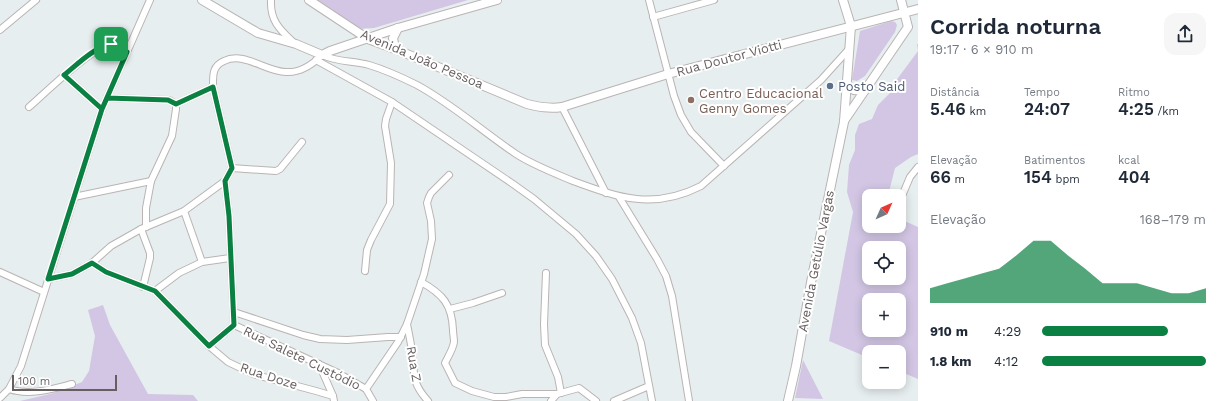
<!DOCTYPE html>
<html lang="pt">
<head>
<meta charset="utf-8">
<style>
	body { margin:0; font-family:"Work Sans",sans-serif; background:#f6f6f7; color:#1f2937; height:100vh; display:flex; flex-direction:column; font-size:15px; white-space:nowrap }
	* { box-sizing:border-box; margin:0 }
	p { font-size:13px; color:#747a83 }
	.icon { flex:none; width:22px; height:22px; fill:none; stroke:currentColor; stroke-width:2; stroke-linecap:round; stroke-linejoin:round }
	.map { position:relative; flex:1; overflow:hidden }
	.details { display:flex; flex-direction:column; background:#fff; width:300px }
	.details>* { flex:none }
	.needle { width:26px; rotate:45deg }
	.buttons { position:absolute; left:862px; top:189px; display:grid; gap:8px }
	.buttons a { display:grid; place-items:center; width:44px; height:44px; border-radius:8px; background:#fff; box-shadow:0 2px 10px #0003; font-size:20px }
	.scale { position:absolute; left:12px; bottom:10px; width:105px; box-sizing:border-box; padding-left:4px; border:2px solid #665e5f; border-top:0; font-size:11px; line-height:14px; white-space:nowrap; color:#665e5f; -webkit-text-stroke:3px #fff; paint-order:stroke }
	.pin { position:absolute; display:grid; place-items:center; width:34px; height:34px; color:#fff; margin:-17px; border-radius:8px; box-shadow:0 2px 6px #0006 }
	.round { display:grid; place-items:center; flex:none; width:42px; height:42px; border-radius:12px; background:#f6f6f7 }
	.headline { display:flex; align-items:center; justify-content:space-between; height:68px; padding:0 12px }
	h1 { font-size:22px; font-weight:600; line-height:30px }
	.metrics { display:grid; grid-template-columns:repeat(3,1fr); gap:6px; height:68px; padding:4px 12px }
	.metrics div { display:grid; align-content:center }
	.metrics b { font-size:17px; font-weight:600 }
	.metrics small { font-size:11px; font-weight:400 }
	.metrics p { font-size:11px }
	.chart { height:112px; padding:8px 12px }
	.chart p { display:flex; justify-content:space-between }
	.chart svg { width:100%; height:72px; margin-top:4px; fill:#0b8043; opacity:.7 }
	ul { padding:0 12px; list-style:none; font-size:13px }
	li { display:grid; grid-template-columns:64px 48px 1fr; align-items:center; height:30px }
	li i { height:10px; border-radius:5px; background:#0b8043 }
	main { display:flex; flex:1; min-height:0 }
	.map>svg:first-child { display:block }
	.green { fill:#d2c6e4; fill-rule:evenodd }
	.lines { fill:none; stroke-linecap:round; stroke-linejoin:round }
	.minor-casing { stroke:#bab4b4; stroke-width:8 }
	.tertiary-casing { stroke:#bab4b4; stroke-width:10 }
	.minor { stroke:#fff; stroke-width:6 }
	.tertiary { stroke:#fff; stroke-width:8 }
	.route-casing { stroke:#fff; stroke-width:8 }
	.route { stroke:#0b8043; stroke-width:5 }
	.service-dot { fill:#5c6f8a; stroke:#fff; stroke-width:1.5 }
	.education-dot { fill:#8d6e63; stroke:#fff; stroke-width:1.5 }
	.labels { text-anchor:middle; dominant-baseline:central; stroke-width:4; stroke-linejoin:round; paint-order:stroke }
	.street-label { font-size:13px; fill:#665e5f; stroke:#fff }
	.service-label { font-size:13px; fill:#4e5e75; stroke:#fff; text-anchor:start }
	.education-label { font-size:13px; fill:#785e54; stroke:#fff; text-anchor:start }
</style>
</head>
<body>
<main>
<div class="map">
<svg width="918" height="401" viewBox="0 0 918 401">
	<rect width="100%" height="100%" fill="#e7eeef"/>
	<!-- green -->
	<g class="green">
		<path d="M 317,0 L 468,0 L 374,28 L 358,29 Z"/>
		<path d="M 891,21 L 895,22 L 897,25 L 895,32 L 865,76 L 857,81 L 852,80 L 860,31 Z"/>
		<path d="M 917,44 L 918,44 L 918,154 L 911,157 L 895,168 L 888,196 L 869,196 L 869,226 L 899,226 L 899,214 L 900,219 L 918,227 L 918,379 L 899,371 L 899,352 L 869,352 L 869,358 L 829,341 L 853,212 L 847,192 L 849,165 L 855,150 L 855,135 L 859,124 L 872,119 L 878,105 L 896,87 L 895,82 L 918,51 ZM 869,248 L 899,248 L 899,278 L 869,278 ZM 869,300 L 899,300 L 899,330 L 869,330 Z"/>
		<path d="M 103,305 L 110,325 L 148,394 L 193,395 L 198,401 L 20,401 L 54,393 L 82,382 L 89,371 L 95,336 L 88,310 Z"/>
		<path d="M 803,360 L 823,399 L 795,398 Z"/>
	</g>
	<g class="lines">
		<!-- minor casing -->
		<g class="minor-casing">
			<g id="minor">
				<path d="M 271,0 C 270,20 279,29 293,42"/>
				<path d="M 649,0 L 674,96 L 681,115 L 691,132 L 724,166"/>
				<path d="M 653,17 L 714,0"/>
				<path d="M 0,30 L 36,0"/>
				<path d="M 316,60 L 392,102 L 513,184 L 534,199 L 576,234 L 596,256 L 612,279 L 632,318 L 641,343 L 652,401"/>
				<path d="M 64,75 L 102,109"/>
				<path d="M 107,98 L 169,100 L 176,104 L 213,87"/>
				<path d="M 29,107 C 43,95 94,45 110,45 C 115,45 122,50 127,52"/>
				<path d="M 562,107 L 606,193"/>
				<path d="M 232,168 L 276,171 L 280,169 L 302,142"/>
				<path d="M 902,196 L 910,177 L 918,167"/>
				<path d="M 74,197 L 151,181"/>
				<path d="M 619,197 L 657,259 L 666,276 L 672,296 L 689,401"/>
				<path d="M 184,211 L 202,262"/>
				<path d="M 146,227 L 146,208 L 151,181 L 172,136 L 176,109 L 176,104"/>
				<path d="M 141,229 L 150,253 L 150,258 L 143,287"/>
				<path d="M 92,263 L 106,272 L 155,291 L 209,346 L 228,362 L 253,374 L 316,391 L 333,396 L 334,401"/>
				<path d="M 365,271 L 367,250 L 371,240 L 390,204 L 391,163 L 385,126 L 386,119 L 392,102"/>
				<path d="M 0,272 L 44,292"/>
				<path d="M 546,273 L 544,324 L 545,345 L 558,377 L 561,393"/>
				<path d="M 48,279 L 72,274 L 92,263 L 111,246 L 141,229 L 184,211 L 225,181"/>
				<path d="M 421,282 C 443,294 452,305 453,330 C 453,334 454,338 454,342 C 453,349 448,357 445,363 L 455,383 L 472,391 L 494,397 L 506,397 L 522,394 L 557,394"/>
				<path d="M 155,291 L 179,273 L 202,262 L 230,258"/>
				<path d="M 450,309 L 473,303 L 502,293"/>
				<path d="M 234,312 L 303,335 L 320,339 L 347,340 L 388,337 L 401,337"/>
				<path d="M 407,324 C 409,334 411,343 412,352 C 415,375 411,382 428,401"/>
				<path d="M 234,325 L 229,216 L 225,181 L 232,168 L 213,87 C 213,76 212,66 224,61 C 244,51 266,72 286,72 C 300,73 313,64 322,55 C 337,62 354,61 369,65 C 386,70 401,77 417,85 C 452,104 482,131 516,154 C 533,165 554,173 573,181 C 619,198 654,210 701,186 L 821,80 L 849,49"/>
				<path d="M 209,346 L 234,325 L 338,373 L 366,389 L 373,401"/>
				<path d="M 319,364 L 333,396"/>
				<path d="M 9,389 C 29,396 52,389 72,384"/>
				<path d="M 366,389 L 398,342 L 407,324 L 424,274 L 432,239 L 431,221 L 427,203 L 429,197 L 431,193 L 449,175"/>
				<path d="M 0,398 L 9,389 L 21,366 L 102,109 L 150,0"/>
				<path d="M 551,401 L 557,394 L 579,388 L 596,401"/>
				<path d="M 614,401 L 649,386"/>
			</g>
		</g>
		<!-- tertiary casing -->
		<g class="tertiary-casing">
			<g id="tertiary">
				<path d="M 202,0 L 258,33 L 296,44 L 322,55 L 330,51 L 398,28 L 497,0"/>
				<path d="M 309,0 L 368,39 L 395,49 L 527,104 C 539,107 549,109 562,107 L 668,74 L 918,9"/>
				<path d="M 395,49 L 393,38 L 398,28"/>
				<path d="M 846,84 L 854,90 L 864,91"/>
				<path d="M 844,121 L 908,27 L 901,0"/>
				<path d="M 788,401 L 796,366 L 812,277 L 844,122 L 851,26 L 843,0"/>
			</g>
		</g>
		<!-- minor -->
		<use href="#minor" class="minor"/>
		<!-- tertiary -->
		<use href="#tertiary" class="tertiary"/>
	</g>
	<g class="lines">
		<!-- route casing -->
		<g class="route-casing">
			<path id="route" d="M 111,44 L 127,52 L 102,109 L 48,279 L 72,274 L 92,263 L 106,272 L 155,291 L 209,346 L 234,325 L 229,216 L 225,181 L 232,168 L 213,87 L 176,104 L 168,100 L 107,98 L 102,109 L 64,75 C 78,64 93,48 111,44"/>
		</g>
		<!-- route -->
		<use href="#route" class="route"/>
	</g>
	<!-- markers -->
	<circle class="service-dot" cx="830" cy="86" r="4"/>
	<circle class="education-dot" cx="691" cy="100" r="4"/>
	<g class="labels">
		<!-- street labels -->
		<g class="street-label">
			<text transform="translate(729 58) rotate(-15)">Rua Doutor Viotti</text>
			<text transform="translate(422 59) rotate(23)">Avenida João Pessoa</text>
			<text transform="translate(816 261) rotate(-79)">Avenida Getúlio Vargas</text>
			<text transform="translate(302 358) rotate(26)">Rua Salete Custódio</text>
			<text transform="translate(414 364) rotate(80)">Rua Z</text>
			<text transform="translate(269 376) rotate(18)">Rua Doze</text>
		</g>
		<!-- service labels -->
		<g class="service-label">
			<text x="838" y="86">Posto Said</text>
		</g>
		<!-- education labels -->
		<g class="education-label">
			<text x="699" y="93">Centro Educacional<tspan x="699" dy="15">Genny Gomes</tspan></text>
		</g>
	</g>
</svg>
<div class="buttons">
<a><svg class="needle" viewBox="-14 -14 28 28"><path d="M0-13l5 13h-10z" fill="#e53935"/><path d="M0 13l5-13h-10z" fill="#747a83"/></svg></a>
<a><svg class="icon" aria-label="locate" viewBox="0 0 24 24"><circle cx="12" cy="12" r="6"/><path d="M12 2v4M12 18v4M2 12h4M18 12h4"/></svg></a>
<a>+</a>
<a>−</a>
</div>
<div class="scale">100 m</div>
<div class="pin" style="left:111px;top:44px;background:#1e9e55"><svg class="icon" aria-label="arrive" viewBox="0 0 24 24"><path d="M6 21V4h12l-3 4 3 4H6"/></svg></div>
</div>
<section class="details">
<div class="headline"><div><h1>Corrida noturna</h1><p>19:17 · 6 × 910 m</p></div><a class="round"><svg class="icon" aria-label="share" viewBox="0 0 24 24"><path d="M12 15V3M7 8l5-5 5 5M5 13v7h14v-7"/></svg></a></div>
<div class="metrics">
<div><p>Distância</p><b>5.46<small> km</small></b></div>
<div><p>Tempo</p><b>24:07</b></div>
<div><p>Ritmo</p><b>4:25<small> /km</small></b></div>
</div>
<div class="metrics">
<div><p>Elevação</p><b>66<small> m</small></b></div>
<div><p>Batimentos</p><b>154<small> bpm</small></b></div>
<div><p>kcal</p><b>404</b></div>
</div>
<div class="chart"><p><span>Elevação</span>168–179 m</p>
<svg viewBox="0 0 160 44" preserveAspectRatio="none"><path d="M0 44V35L10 32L20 29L30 26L40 23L50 15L60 6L70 6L80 15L90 23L100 32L110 32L120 32L130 35L140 38L150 38L160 35V44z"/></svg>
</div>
<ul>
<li><b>910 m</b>4:29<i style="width:77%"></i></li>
<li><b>1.8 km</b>4:12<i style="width:100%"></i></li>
</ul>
</section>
</main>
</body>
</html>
